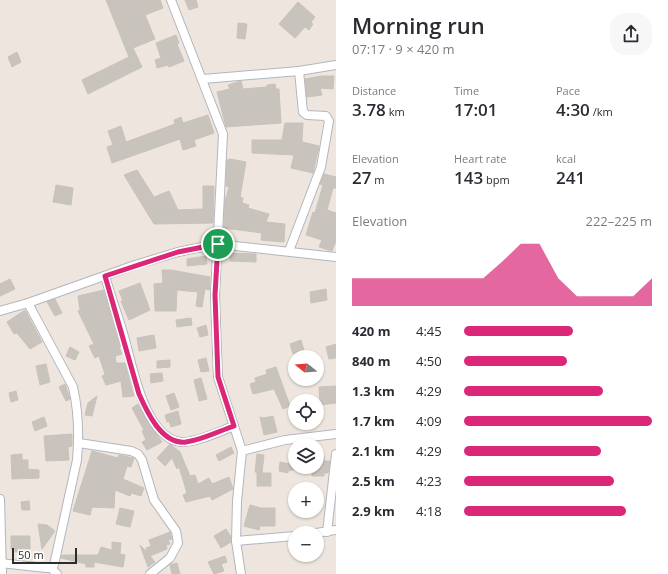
<!DOCTYPE html>
<html lang="en">
<head>
<meta charset="utf-8">
<style>
	body { margin:0; font-family:"Open Sans",sans-serif; background:#f7f7f7; color:#2b2b33; height:100vh; display:flex; flex-direction:column; font-size:15px; white-space:nowrap }
	* { box-sizing:border-box; margin:0 }
	p { font-size:13px; color:#7c7c81 }
	.icon { flex:none; width:22px; height:22px; fill:none; stroke:currentColor; stroke-width:2; stroke-linecap:round; stroke-linejoin:round }
	.map { position:relative; flex:1; overflow:hidden }
	.panel { display:flex; flex-direction:column; background:#fff; width:332px }
	.panel>* { flex:none }
	.needle { width:26px; rotate:287deg }
	.buttons { position:absolute; left:288px; top:350px; display:grid; gap:8px }
	.buttons a { display:grid; place-items:center; width:36px; height:36px; border-radius:50%; background:#fff; box-shadow:0 1px 3px #0004; font-size:20px }
	.scale { position:absolute; left:12px; bottom:10px; width:65px; box-sizing:border-box; padding-left:4px; border:2px solid #2c2c2c; border-top:0; font-size:11px; line-height:14px; white-space:nowrap; color:#2c2c2c; -webkit-text-stroke:3px #fff; paint-order:stroke }
	.pin { position:absolute; display:grid; place-items:center; width:34px; height:34px; color:#fff; margin:-17px; border:2px solid #fff; border-radius:50%; box-shadow:0 1px 4px #0007 }
	.round { display:grid; place-items:center; flex:none; width:42px; height:42px; border-radius:16px; background:#f7f7f7 }
	.overview { display:flex; align-items:center; justify-content:space-between; height:68px; padding:0 16px }
	h1 { font-size:22px; font-weight:600; line-height:30px }
	.figures { display:grid; grid-template-columns:repeat(3,1fr); gap:6px; height:68px; padding:4px 16px }
	.figures div { display:grid; align-content:center }
	.figures b { font-size:17px; font-weight:600 }
	.figures small { font-size:11px; font-weight:400 }
	.figures p { font-size:11px }
	.chart { height:112px; padding:8px 16px }
	.chart p { display:flex; justify-content:space-between }
	.chart svg { width:100%; height:72px; margin-top:4px; fill:#db2777; opacity:.7 }
	ul { padding:0 16px; list-style:none; font-size:13px }
	li { display:grid; grid-template-columns:64px 48px 1fr; align-items:center; height:30px }
	li i { height:10px; border-radius:5px; background:#db2777 }
	main { display:flex; flex:1; min-height:0 }
	.map>svg:first-child { display:block }
	.building { fill:#c9c3be; stroke:#c9c2b8 }
	.lines { fill:none; stroke-linecap:round; stroke-linejoin:round }
	.minor-casing { stroke:#b2b6bf; stroke-width:10 }
	.minor { stroke:#fff; stroke-width:8 }
	.route-casing { stroke:#fff; stroke-width:8 }
	.route { stroke:#db2777; stroke-width:5 }
</style>
</head>
<body>
<main>
<div class="map">
<svg width="336" height="574" viewBox="0 0 336 574">
	<rect width="100%" height="100%" fill="#eee6de"/>
	<!-- building -->
	<g class="building">
		<path d="M 106,0 L 160,0 L 163,8 L 145,15 L 155,39 L 133,48 L 142,67 L 88,94 L 82,80 L 129,57 Z"/>
		<path d="M 185,0 L 196,0 L 198,7 L 189,10 Z"/>
		<path d="M 298,2 L 315,17 L 311,22 L 313,24 L 309,30 L 305,27 L 295,38 L 279,24 Z"/>
		<path d="M 238,23 L 247,24 L 245,39 L 237,38 Z"/>
		<path d="M 176,35 L 179,43 L 177,44 L 184,61 L 169,67 L 168,65 L 157,68 L 155,60 L 161,58 L 156,43 Z"/>
		<path d="M 17,52 L 21,62 L 12,67 L 8,57 Z"/>
		<path d="M 321,76 L 334,76 L 333,89 L 320,88 L 322,95 L 307,97 L 305,79 Z"/>
		<path d="M 241,81 L 243,89 L 267,87 L 267,85 L 275,84 L 276,89 L 279,89 L 281,123 L 226,127 L 217,92 L 230,89 L 228,85 Z"/>
		<path d="M 208,115 L 214,133 L 194,140 L 196,146 L 183,150 L 180,139 L 112,163 L 107,147 L 113,145 L 108,131 L 121,126 L 126,142 L 175,124 L 174,120 L 181,117 L 183,123 Z"/>
		<path d="M 285,123 L 303,123 L 302,142 L 319,146 L 313,173 L 291,168 L 294,155 L 252,153 L 252,140 L 282,140 Z"/>
		<path d="M 230,159 L 246,162 L 240,197 L 243,198 L 242,203 L 249,205 L 248,208 L 269,214 L 266,222 L 285,224 L 284,242 L 261,240 L 262,233 L 224,228 L 225,201 L 229,187 L 226,186 L 227,160 Z"/>
		<path d="M 137,170 L 154,197 L 169,191 L 178,210 L 203,209 L 203,186 L 214,186 L 213,223 L 154,224 L 124,175 Z"/>
		<path d="M 324,174 L 336,177 L 336,188 L 333,188 L 327,210 L 336,213 L 336,241 L 332,251 L 319,247 L 322,240 L 306,235 L 313,212 L 315,213 L 323,185 L 320,184 Z"/>
		<path d="M 56,185 L 73,188 L 71,205 L 53,202 Z"/>
		<path d="M 230,253 L 256,254 L 256,262 L 230,261 Z"/>
		<path d="M 206,256 L 207,264 L 187,266 L 187,259 Z"/>
		<path d="M 162,270 L 171,270 L 210,277 L 210,290 L 205,289 L 202,307 L 196,306 L 198,292 L 177,290 L 176,311 L 155,311 L 154,284 L 163,283 Z"/>
		<path d="M 10,279 L 15,289 L 0,296 L 0,284 Z"/>
		<path d="M 140,283 L 150,310 L 129,320 L 121,301 L 123,301 L 119,291 Z"/>
		<path d="M 326,289 L 327,300 L 311,303 L 310,292 Z"/>
		<path d="M 104,290 L 121,346 L 119,347 L 122,354 L 115,356 L 116,363 L 125,363 L 134,396 L 123,397 L 121,381 L 106,385 L 102,376 L 105,375 L 104,371 L 99,356 L 95,358 L 89,346 L 94,344 L 78,311 L 80,310 L 78,296 Z"/>
		<path d="M 55,299 L 62,313 L 55,316 L 47,302 Z"/>
		<path d="M 25,310 L 42,342 L 30,349 L 17,333 L 14,334 L 7,322 Z"/>
		<path d="M 191,318 L 192,325 L 177,327 L 176,320 Z"/>
		<path d="M 206,325 L 208,335 L 200,337 L 197,328 Z"/>
		<path d="M 154,335 L 156,348 L 139,351 L 137,338 Z"/>
		<path d="M 301,340 L 306,357 L 298,357 L 296,353 L 293,354 L 290,344 Z"/>
		<path d="M 336,344 L 336,358 L 329,359 L 326,347 Z"/>
		<path d="M 70,347 L 79,352 L 75,360 L 66,356 Z"/>
		<path d="M 206,358 L 209,371 L 201,372 L 198,360 Z"/>
		<path d="M 170,360 L 170,367 L 157,368 L 157,361 Z"/>
		<path d="M 46,364 L 50,382 L 40,385 L 36,366 Z"/>
		<path d="M 276,367 L 290,406 L 283,409 L 274,389 L 253,394 L 250,384 L 256,382 L 255,378 L 267,374 L 266,370 Z"/>
		<path d="M 162,373 L 163,381 L 151,383 L 150,374 Z"/>
		<path d="M 201,378 L 207,399 L 199,401 L 194,380 Z"/>
		<path d="M 65,384 L 70,399 L 66,401 L 59,387 Z"/>
		<path d="M 336,386 L 336,403 L 320,405 L 319,387 Z"/>
		<path d="M 16,391 L 18,400 L 11,402 L 9,393 Z"/>
		<path d="M 174,393 L 179,407 L 171,410 L 166,396 Z"/>
		<path d="M 97,396 L 92,416 L 85,415 L 88,403 Z"/>
		<path d="M 138,404 L 145,418 L 162,442 L 147,450 L 142,442 L 146,440 L 142,431 L 144,430 L 132,408 Z"/>
		<path d="M 178,411 L 181,424 L 171,427 L 169,421 L 167,422 L 165,415 Z"/>
		<path d="M 273,416 L 277,432 L 264,435 L 260,417 L 264,418 Z"/>
		<path d="M 44,417 L 47,426 L 35,431 L 32,422 Z"/>
		<path d="M 72,434 L 72,446 L 68,447 L 69,460 L 46,461 L 44,436 Z"/>
		<path d="M 170,444 L 180,452 L 190,476 L 195,475 L 198,484 L 209,478 L 212,484 L 229,477 L 233,489 L 212,500 L 210,496 L 186,502 L 183,495 L 187,493 L 179,467 L 177,469 L 172,458 L 165,466 L 157,458 Z"/>
		<path d="M 231,447 L 234,453 L 219,461 L 216,455 Z"/>
		<path d="M 92,451 L 118,458 L 119,455 L 134,458 L 131,467 L 127,466 L 123,479 L 144,488 L 141,496 L 131,493 L 130,496 L 115,490 L 114,508 L 92,507 L 90,515 L 73,511 Z"/>
		<path d="M 22,454 L 22,460 L 28,460 L 28,469 L 39,470 L 39,478 L 12,479 L 11,455 Z"/>
		<path d="M 257,454 L 264,455 L 262,473 L 255,472 Z"/>
		<path d="M 317,456 L 324,456 L 324,461 L 330,461 L 328,473 L 324,473 L 324,476 L 312,476 L 312,467 L 317,467 Z"/>
		<path d="M 280,462 L 295,465 L 295,467 L 307,467 L 288,471 L 288,473 L 279,471 Z"/>
		<rect x="257" y="473" width="14" height="13"/>
		<path d="M 29,501 L 30,510 L 22,510 L 21,502 Z"/>
		<path d="M 250,505 L 261,508 L 275,508 L 275,526 L 260,526 L 259,530 L 244,526 Z"/>
		<path d="M 120,508 L 134,511 L 130,527 L 116,524 Z"/>
		<path d="M 38,524 L 47,525 L 55,531 L 42,549 Z"/>
		<path d="M 226,529 L 231,537 L 231,542 L 221,548 L 214,536 Z"/>
		<path d="M 170,532 L 172,539 L 168,540 L 170,544 L 166,545 L 167,549 L 150,556 L 155,562 L 148,567 L 140,545 L 147,552 L 146,548 L 151,546 L 149,540 Z"/>
		<path d="M 11,536 L 30,536 L 30,549 L 22,549 L 22,552 L 15,552 L 15,549 L 11,549 Z"/>
		<path d="M 112,542 L 121,543 L 120,554 L 125,555 L 123,567 L 94,562 L 94,567 L 86,567 L 86,564 L 61,558 L 62,555 L 98,555 L 101,547 L 112,550 Z"/>
		<path d="M 225,556 L 227,562 L 221,564 L 224,571 L 214,574 L 208,562 Z"/>
		<path d="M 177,563 L 180,574 L 172,574 L 170,565 Z"/>
	</g>
	<g class="lines">
		<!-- minor casing -->
		<g class="minor-casing">
			<g id="minor">
				<path d="M 171,0 L 223,134 L 215,295 L 217,352 L 218,377 L 242,451 L 237,501 L 236,541 L 241,574"/>
				<path d="M 203,79 L 299,71 L 336,65"/>
				<path d="M 289,251 L 321,167 L 329,121 L 326,116 L 307,115 L 303,112 L 299,71"/>
				<path d="M 105,276 C 111,297 119,318 125,340 C 133,368 145,438 181,442 C 196,443 220,431 234,426"/>
				<path d="M 0,311 L 28,303 L 135,265 L 178,252 L 217,244 L 336,257"/>
				<path d="M 79,443 L 131,451 L 138,454 L 142,460 L 154,500 L 176,531 L 178,543 L 170,558 L 150,574"/>
				<path d="M 242,451 L 285,440 L 336,434"/>
				<path d="M 0,499 L 2,574"/>
				<path d="M 327,532 L 336,454"/>
				<path d="M 316,533 L 336,530"/>
				<path d="M 236,541 L 295,536"/>
				<path d="M 0,563 L 46,568 L 51,568 L 54,565 L 77,460 C 79,437 78,409 73,387 L 28,303"/>
				<path d="M 51,568 L 57,574"/>
			</g>
		</g>
		<!-- minor -->
		<use href="#minor" class="minor"/>
	</g>
	<g class="lines">
		<!-- route casing -->
		<g class="route-casing">
			<path id="route" d="M 218,244 L 215,295 L 218,377 L 234,426 C 219,431 202,440 186,442 C 162,445 147,412 139,394 L 105,276 L 178,252 Z"/>
		</g>
		<!-- route -->
		<use href="#route" class="route"/>
	</g>
</svg>
<div class="buttons">
<a><svg class="needle" viewBox="-14 -14 28 28"><path d="M0-13l5 13h-10z" fill="#e53935"/><path d="M0 13l5-13h-10z" fill="#7c7c81"/></svg></a>
<a><svg class="icon" aria-label="locate" viewBox="0 0 24 24"><circle cx="12" cy="12" r="6"/><path d="M12 2v4M12 18v4M2 12h4M18 12h4"/></svg></a>
<a><svg class="icon" aria-label="layers" viewBox="0 0 24 24"><path d="M12 4l9 5-9 5-9-5zM3 14l9 5 9-5"/></svg></a>
<a>+</a>
<a>−</a>
</div>
<div class="scale">50 m</div>
<div class="pin" style="left:218px;top:244px;background:#1e9e55"><svg class="icon" aria-label="arrive" viewBox="0 0 24 24"><path d="M6 21V4h12l-3 4 3 4H6"/></svg></div>
</div>
<section class="panel">
<div class="overview"><div><h1>Morning run</h1><p>07:17 · 9 × 420 m</p></div><a class="round"><svg class="icon" aria-label="share" viewBox="0 0 24 24"><path d="M12 15V3M7 8l5-5 5 5M5 13v7h14v-7"/></svg></a></div>
<div class="figures">
<div><p>Distance</p><b>3.78<small> km</small></b></div>
<div><p>Time</p><b>17:01</b></div>
<div><p>Pace</p><b>4:30<small> /km</small></b></div>
</div>
<div class="figures">
<div><p>Elevation</p><b>27<small> m</small></b></div>
<div><p>Heart rate</p><b>143<small> bpm</small></b></div>
<div><p>kcal</p><b>241</b></div>
</div>
<div class="chart"><p><span>Elevation</span>222–225 m</p>
<svg viewBox="0 0 160 44" preserveAspectRatio="none"><path d="M0 44V27L10 27L20 27L30 27L40 27L50 27L60 27L70 27L80 17L90 6L100 6L110 27L120 38L130 38L140 38L150 38L160 27V44z"/></svg>
</div>
<ul>
<li><b>420 m</b>4:45<i style="width:58%"></i></li>
<li><b>840 m</b>4:50<i style="width:55%"></i></li>
<li><b>1.3 km</b>4:29<i style="width:74%"></i></li>
<li><b>1.7 km</b>4:09<i style="width:100%"></i></li>
<li><b>2.1 km</b>4:29<i style="width:73%"></i></li>
<li><b>2.5 km</b>4:23<i style="width:80%"></i></li>
<li><b>2.9 km</b>4:18<i style="width:86%"></i></li>
</ul>
</section>
</main>
</body>
</html>
